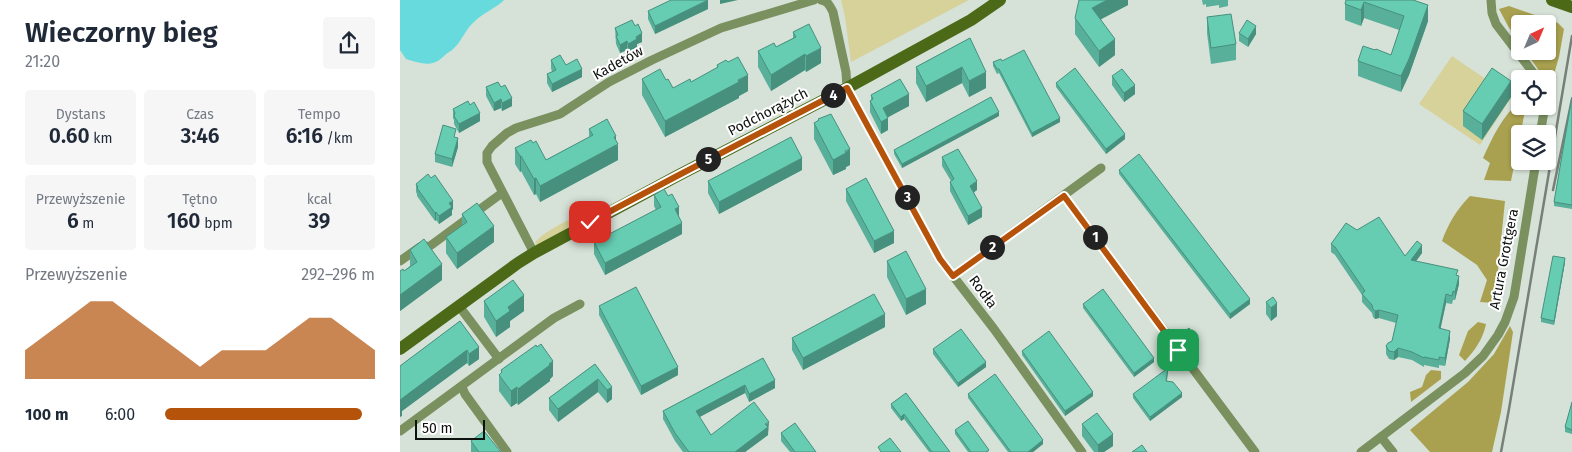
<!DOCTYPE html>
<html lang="pl">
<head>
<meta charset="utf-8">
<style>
	body { margin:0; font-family:"Fira Sans",sans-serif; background:#f6f6f7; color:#1f2937; height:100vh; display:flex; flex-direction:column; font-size:19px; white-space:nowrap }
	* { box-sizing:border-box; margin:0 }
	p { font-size:16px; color:#747a83 }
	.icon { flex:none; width:28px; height:28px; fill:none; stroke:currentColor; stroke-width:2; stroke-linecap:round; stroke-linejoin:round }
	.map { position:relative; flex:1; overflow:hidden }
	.panel { display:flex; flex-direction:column; background:#fff; width:400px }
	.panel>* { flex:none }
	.needle { width:32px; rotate:44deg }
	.controls { position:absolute; left:1111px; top:15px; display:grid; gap:10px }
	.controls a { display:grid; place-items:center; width:45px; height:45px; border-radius:5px; background:#fff; box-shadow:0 1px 4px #0004; font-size:25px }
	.scale { position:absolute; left:15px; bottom:12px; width:70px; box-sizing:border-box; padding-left:5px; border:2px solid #0e120f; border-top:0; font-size:14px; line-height:18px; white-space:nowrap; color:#0e120f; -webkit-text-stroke:4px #fff; paint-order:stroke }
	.pin { position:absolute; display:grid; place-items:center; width:42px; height:42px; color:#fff; margin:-21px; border-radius:10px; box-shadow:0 2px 8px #0006 }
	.km { position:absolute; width:25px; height:25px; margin:-12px; border-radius:50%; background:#222; color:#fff; font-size:14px; line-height:25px; text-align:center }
	.round { display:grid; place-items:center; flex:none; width:52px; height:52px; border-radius:5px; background:#f6f6f7 }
	.summary { display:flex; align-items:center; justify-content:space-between; height:85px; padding:0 25px }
	h1 { font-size:28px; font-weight:600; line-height:38px }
	.figures { display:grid; grid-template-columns:repeat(3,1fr); gap:8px; height:85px; padding:5px 25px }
	.figures div { display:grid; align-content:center; border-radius:5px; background:#f6f6f7; text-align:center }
	.figures b { font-size:21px; font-weight:600 }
	.figures small { font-size:14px; font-weight:400 }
	.figures p { font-size:14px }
	.chart { height:140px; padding:10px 25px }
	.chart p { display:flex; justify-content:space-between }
	.chart svg { width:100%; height:90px; margin-top:5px; fill:#b45309; opacity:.7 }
	ul { padding:0 25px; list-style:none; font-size:16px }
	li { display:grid; grid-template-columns:80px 60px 1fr; align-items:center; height:38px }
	li i { height:12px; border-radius:6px; background:#b45309 }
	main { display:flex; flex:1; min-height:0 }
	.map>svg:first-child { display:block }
	.green { fill:#d7d29a }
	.forest { fill:#a9a14f }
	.water { fill:#67dadd }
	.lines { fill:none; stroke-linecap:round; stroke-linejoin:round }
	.street { stroke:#7b905f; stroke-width:9 }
	.secondary { stroke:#4c6917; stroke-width:12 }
	.rail { stroke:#777f78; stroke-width:2.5 }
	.wall { fill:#58b09a }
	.shaded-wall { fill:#47907d }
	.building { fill:#66cdb3; stroke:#47907d }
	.route-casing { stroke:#fff; stroke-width:10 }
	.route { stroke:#b45309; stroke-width:6 }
	.labels { text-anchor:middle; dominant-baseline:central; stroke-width:4; stroke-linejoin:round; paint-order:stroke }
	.street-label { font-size:14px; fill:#0e120f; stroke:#fff }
</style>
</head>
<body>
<main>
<section class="panel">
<div class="summary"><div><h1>Wieczorny bieg</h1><p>21:20</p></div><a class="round"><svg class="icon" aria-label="share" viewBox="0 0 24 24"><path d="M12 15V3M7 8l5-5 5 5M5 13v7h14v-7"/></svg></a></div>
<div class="figures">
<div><p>Dystans</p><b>0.60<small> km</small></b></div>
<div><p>Czas</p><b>3:46</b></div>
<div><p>Tempo</p><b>6:16<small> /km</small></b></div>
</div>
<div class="figures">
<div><p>Przewyższenie</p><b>6<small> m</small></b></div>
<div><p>Tętno</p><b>160<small> bpm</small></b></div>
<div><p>kcal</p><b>39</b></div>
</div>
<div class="chart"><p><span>Przewyższenie</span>292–296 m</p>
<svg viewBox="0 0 160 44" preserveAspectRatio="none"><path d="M0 44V30L10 22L20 14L30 6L40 6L50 14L60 22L70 30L80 38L90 30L100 30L110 30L120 22L130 14L140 14L150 22L160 30V44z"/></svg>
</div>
<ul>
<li><b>100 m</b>6:00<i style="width:94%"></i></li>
</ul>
</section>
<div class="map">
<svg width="1172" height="452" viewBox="0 0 1172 452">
	<rect width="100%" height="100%" fill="#d6e2d8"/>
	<!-- green -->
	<g class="green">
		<path d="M 441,0 L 569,0 L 451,62 L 445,17 Z"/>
		<path d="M 1052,56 L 1112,97 L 1080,145 L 1019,104 Z"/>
		<path d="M 179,215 L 181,220 L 169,226 L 161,233 L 137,245 L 135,243 C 142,232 167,221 179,215 Z"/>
	</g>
	<!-- forest -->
	<g class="forest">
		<path d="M 1109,6 L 1158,23 L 1164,29 L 1159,57 L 1152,81 L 1148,82 L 1148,79 L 1145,79 L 1125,51 L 1148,51 L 1148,24 L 1120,24 L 1120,44 L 1108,26 L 1099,9 Z"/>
		<path d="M 1120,101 L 1120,106 L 1126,106 L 1111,181 L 1084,180 L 1090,163 L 1083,158 C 1092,138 1103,115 1120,101 Z"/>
		<path d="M 1070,196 L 1105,201 L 1096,290 L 1093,303 L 1080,302 L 1087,280 L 1077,265 L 1042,241 C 1048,224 1057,209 1070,196 Z"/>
		<path d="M 1078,322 L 1086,324 C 1083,339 1075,350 1065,361 L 1059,355 L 1068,331 Z"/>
		<path d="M 1110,326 L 1113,332 L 1101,412 L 1092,452 L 1030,452 L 1010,430 L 1068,382 L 1094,354 Z"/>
		<path d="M 1031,370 L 1041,371 L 1041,379 L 1011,402 L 1010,392 L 1022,387 L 1026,375 Z"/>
	</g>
	<!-- water -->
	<path class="water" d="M 0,0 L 104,0 C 95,9 82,13 73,23 C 65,30 62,41 54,48 C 52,51 48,52 45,55 C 33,68 22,64 6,59 L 0,50 Z"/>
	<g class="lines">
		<!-- street -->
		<g class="street">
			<path d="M 421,0 C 428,1 430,6 433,12 L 446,72 L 447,88 L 540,259 L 594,329 L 682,452"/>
			<path d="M 1091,0 L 1092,13 L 1096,24 L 1138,79"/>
			<path d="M 1140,134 L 1145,106"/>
			<path d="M 664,196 L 855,452"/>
			<path d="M 134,253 L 87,162 L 87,153 L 92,146 L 107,133 L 116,128 L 160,114 L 209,82 L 252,60 L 321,28 L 414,0"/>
			<path d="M 0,261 L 20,247 L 30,246 L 102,193"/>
			<path d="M 553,276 L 701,168"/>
			<path d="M 59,306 L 99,359"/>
			<path d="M 62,387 L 65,394 L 107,452"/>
			<path d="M 0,431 L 154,318 L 180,304"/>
			<path d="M 981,437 L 993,452"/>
			<path d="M 961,452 L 1065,373 L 1083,356 L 1098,335 L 1105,322 L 1114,297 L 1136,161"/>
		</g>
		<!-- secondary -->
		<g class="secondary">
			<path d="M 1152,0 L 1172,7"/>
			<path d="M 0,349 L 118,263 L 134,253 L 277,176 L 447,88 L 571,20 L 600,0"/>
		</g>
		<!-- rail -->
		<g class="rail">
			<path d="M 1153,190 L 1172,99"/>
			<path d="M 1101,452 L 1109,409 L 1172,36"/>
		</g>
	</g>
	<!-- wall -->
	<g class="wall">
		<path d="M 728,0 L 728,5 L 701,19 L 715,55 L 699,67 L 675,34 L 675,18 Z"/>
		<path d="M 802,0 L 828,0 L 828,6 L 819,8 L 819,5 L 806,7 L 806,4 L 803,5 Z"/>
		<path d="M 946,0 L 1013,0 L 1028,21 L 1009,75 L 1001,92 L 958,76 L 958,61 L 975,50 L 991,55 L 999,30 L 964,18 L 961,26 L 945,20 L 945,4 Z"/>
		<path d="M 308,9 L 255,34 L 248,19 L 248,11 Z"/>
		<path d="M 807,17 L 836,44 L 836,60 L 811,64 L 807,33 Z"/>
		<path d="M 215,28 L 242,42 L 237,44 L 237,47 L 228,52 L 227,50 L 220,53 L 216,44 Z"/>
		<path d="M 393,32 L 421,63 L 406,72 L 405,70 L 371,91 L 358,67 L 358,51 L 376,47 L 393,38 Z"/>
		<path d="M 839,33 L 856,34 L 848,47 L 839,41 Z"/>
		<path d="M 570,38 L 586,88 L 569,97 L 562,83 L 526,102 L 516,83 L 516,67 Z"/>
		<path d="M 151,60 L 182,77 L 152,92 L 147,83 L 147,74 L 152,72 L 151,68 Z"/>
		<path d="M 602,61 L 660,122 L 632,137 L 599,73 L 597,74 L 593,66 L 593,62 Z"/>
		<path d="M 328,62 L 348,91 L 339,96 L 339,98 L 265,137 L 242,95 L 242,79 L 266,80 L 273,88 L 291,82 L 317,68 L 317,65 Z"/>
		<path d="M 712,76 L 735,94 L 724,102 L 712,85 Z"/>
		<path d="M 656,83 L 725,139 L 706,154 L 656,87 Z"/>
		<path d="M 86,87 L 101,87 L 112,106 L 102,111 L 101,108 L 94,111 L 86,96 Z"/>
		<path d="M 471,95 L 509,106 L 487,117 L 488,130 L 481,134 L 470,112 L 470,101 L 471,100 Z"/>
		<path d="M 1111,97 L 1082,140 L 1063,126 L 1063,111 Z"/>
		<path d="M 1172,97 L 1172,209 L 1154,206 L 1154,202 Z"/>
		<path d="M 53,109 L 80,121 L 59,133 L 54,124 L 54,120 L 53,118 Z"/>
		<path d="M 599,116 L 502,168 L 494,154 L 494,150 Z"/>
		<path d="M 418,119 L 450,165 L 446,167 L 446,169 L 433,175 L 414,139 L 414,123 L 418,121 Z"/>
		<path d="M 189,129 L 216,140 L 218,160 L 140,202 L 136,194 L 134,195 L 121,171 L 120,172 L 115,164 L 115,148 L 133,143 L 146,160 L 189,137 Z"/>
		<path d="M 56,138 L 58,147 L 52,167 L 35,162 L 35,154 Z"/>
		<path d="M 542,157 L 577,190 L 574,192 L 582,217 L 568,225 L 550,191 L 550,182 L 551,181 L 542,166 Z"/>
		<path d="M 402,170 L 319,214 L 308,193 L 308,181 Z"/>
		<path d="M 719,170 L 850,304 L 830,319 L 719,174 Z"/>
		<path d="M 16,184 L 53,209 L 52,210 L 52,215 L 39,224 L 36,220 L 35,221 L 17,196 L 17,194 L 16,192 Z"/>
		<path d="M 446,189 L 494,243 L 474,253 L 446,201 Z"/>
		<path d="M 254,195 L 279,218 L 282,234 L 205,275 L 194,254 L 194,242 L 256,210 L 254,206 Z"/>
		<path d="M 62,214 L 94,242 L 57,269 L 46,253 L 46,237 L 62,225 Z"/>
		<path d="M 957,230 L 1005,256 L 1022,253 L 1016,261 L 1058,276 L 1059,284 L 1055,300 L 1053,300 L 1052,304 L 1046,303 L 1040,329 L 1050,339 L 1045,366 L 1039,365 L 1039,368 L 1024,365 L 1024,367 L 1012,360 L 998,357 L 994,360 L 989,359 L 986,354 L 986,346 L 992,341 L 996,323 L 979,318 L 975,319 L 973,317 L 972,313 L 962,302 L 962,295 L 935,255 L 931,252 L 931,244 Z"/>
		<path d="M 10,250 L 42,280 L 0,311 L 0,271 L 4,271 L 10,266 Z"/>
		<path d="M 487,261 L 526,304 L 506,315 L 487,277 Z"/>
		<path d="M 1165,262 L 1154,325 L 1141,322 L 1141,318 Z"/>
		<path d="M 84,301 L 124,311 L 110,321 L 110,327 L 96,337 L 84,317 Z"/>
		<path d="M 866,302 L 877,316 L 871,321 L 866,314 Z"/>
		<path d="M 683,304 L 754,362 L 734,377 L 683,308 Z"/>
		<path d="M 199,306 L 278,375 L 241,395 L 199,315 Z"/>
		<path d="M 60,321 L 79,359 L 69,366 L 67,363 L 2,411 L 2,416 L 0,366 Z"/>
		<path d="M 485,327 L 403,370 L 392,350 L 392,338 Z"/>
		<path d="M 780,335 L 797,344 L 788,350 L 780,339 Z"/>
		<path d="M 533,349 L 586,367 L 558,387 L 533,354 Z"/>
		<path d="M 622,351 L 693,396 L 665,416 L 622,355 Z"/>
		<path d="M 363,358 L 375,388 L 349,402 L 345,393 L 299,417 L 311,435 L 369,429 L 368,430 L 368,435 L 345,452 L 283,452 L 275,441 L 263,419 L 263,411 Z"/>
		<path d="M 195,364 L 212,399 L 207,403 L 198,392 L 158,422 L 149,410 L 149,398 Z"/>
		<path d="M 101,370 L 153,376 L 150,379 L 150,381 L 118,405 L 117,403 L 111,407 L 99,391 L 99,375 L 101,373 Z"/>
		<path d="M 768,372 L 767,381 L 782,397 L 750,421 L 733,398 L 733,394 Z"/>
		<path d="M 506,393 L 550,452 L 529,452 L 504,419 L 501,421 L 491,408 L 491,404 Z"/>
		<path d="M 568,394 L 643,444 L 633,452 L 608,452 L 568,398 Z"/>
		<path d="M 1172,402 L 1172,434 L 1165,432 L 1165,427 Z"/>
		<path d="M 682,424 L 713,446 L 704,452 L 694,452 L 682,436 Z"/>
		<path d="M 555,430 L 589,452 L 568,452 L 555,434 Z"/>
		<path d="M 381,433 L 416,452 L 390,452 L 381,441 Z"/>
		<path d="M 71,441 L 101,452 L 71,452 Z"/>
	</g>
	<!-- shaded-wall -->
	<g class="shaded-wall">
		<path d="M 308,0 L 308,9 L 255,34 L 255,26 Z"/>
		<path d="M 320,0 L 338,0 L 320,4 Z"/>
		<path d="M 707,0 L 728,0 L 728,5 L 692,24 L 692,8 Z"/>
		<path d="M 964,2 L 964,18 L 961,26 L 961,10 Z"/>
		<path d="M 1028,5 L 1028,21 L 1009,75 L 1001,92 L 1001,76 Z"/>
		<path d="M 856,26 L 856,34 L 848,47 L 848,39 Z"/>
		<path d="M 242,33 L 242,42 L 237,44 L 237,47 L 228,52 L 228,44 L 236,37 Z"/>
		<path d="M 715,39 L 715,55 L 699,67 L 699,51 Z"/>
		<path d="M 227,41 L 227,50 L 220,53 L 220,45 Z"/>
		<path d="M 421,48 L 421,63 L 406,72 L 406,56 Z"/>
		<path d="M 405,54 L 405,70 L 371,91 L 371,75 Z"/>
		<path d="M 562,67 L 562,83 L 526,102 L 526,86 Z"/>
		<path d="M 182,69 L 182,77 L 152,92 L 152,84 Z"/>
		<path d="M 586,72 L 586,88 L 569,97 L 569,81 Z"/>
		<path d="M 348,75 L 348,91 L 339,96 L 339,98 L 265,137 L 265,121 Z"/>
		<path d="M 1111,81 L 1111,97 L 1082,140 L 1082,124 Z"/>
		<path d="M 735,85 L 735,94 L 724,102 L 724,93 Z"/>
		<path d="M 509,94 L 509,106 L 483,120 L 483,108 Z"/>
		<path d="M 112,98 L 112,106 L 102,111 L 102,103 Z"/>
		<path d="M 101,99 L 101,108 L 94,111 L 94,103 Z"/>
		<path d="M 599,112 L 599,116 L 502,168 L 502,164 Z"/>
		<path d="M 80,113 L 80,121 L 59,133 L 59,124 Z"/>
		<path d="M 488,118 L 488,130 L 481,134 L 481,122 Z"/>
		<path d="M 660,118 L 660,122 L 632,137 L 632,133 Z"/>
		<path d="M 725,134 L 725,139 L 706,154 L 706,149 Z"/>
		<path d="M 216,136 L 216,146 L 218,144 L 218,160 L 140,202 L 140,186 Z"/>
		<path d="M 58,138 L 58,147 L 52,167 L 52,159 Z"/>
		<path d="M 450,149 L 450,165 L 446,167 L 446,169 L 433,175 L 433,160 Z"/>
		<path d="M 120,156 L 121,156 L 121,171 L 120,172 Z"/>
		<path d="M 402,158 L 402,170 L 319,214 L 319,202 Z"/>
		<path d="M 136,178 L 136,194 L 134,195 L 134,179 Z"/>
		<path d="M 577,181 L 577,190 L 570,195 L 570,186 Z"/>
		<path d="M 53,201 L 53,209 L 52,210 L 52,215 L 39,224 L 39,216 L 49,203 Z"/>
		<path d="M 279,207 L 279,219 L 275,209 Z"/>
		<path d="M 582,208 L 582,217 L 568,225 L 568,216 Z"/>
		<path d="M 36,212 L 36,220 L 35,221 L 35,213 Z"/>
		<path d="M 282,223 L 282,234 L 205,275 L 205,263 Z"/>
		<path d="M 94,226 L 94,242 L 57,269 L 57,253 Z"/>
		<path d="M 494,231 L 494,243 L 474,253 L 474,241 Z"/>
		<path d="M 1022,245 L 1022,253 L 1011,268 L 1011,260 Z"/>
		<path d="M 1165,258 L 1165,262 L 1154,325 L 1154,321 Z"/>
		<path d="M 42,264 L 42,280 L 0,311 L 0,295 Z"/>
		<path d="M 1059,276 L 1059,284 L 1055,300 L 1055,292 Z"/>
		<path d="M 526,289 L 526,304 L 506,315 L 506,299 Z"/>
		<path d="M 1046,294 L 1046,303 L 1039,336 L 1039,328 Z"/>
		<path d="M 124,295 L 124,311 L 110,321 L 110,327 L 96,337 L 96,321 L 108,307 Z"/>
		<path d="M 850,299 L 850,304 L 830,319 L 830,314 Z"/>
		<path d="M 877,303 L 877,316 L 871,321 L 871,308 Z"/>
		<path d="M 979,310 L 979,318 L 975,319 L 975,311 Z"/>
		<path d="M 485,314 L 485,327 L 403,370 L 403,358 Z"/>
		<path d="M 1050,331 L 1050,339 L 1045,366 L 1045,358 Z"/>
		<path d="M 797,339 L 797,344 L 788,350 L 788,346 Z"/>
		<path d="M 79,347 L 79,359 L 69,366 L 69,354 Z"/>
		<path d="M 998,348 L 998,357 L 994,360 L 994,352 Z"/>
		<path d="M 67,350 L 67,363 L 2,411 L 2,416 L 0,417 L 0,400 Z"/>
		<path d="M 754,358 L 754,362 L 734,377 L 734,373 Z"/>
		<path d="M 153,361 L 153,376 L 150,379 L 150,381 L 118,405 L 118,389 Z"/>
		<path d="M 586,362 L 586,367 L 558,387 L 558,383 Z"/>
		<path d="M 278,367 L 278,375 L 241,395 L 241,386 Z"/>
		<path d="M 198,379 L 198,392 L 158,422 L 158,409 Z"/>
		<path d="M 375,380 L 375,388 L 349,402 L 349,394 Z"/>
		<path d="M 345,385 L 345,393 L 296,419 L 296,411 Z"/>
		<path d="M 117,387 L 117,403 L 111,407 L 111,391 Z"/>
		<path d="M 212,387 L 212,399 L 207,403 L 207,390 Z"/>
		<path d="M 693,392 L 693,396 L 665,416 L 665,411 Z"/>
		<path d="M 782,393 L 782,397 L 750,421 L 750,417 Z"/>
		<path d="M 504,414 L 504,419 L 501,421 L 501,417 Z"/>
		<path d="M 369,422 L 368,435 L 345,452 L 335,452 Z"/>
		<path d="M 713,434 L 713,446 L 704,452 L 698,452 L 698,445 Z"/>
		<path d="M 643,440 L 643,444 L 633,452 L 628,452 Z"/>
	</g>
	<!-- building -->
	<g class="building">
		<path d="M 271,0 L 308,0 L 255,26 L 248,11 Z"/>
		<path d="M 679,0 L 707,0 L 692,8 L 715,39 L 699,51 L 675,18 Z"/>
		<path d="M 946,0 L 1013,0 L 1028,5 L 1009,59 L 1001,76 L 958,61 L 963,46 L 975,50 L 976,49 L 991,55 L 1004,16 L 964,2 L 961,10 L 945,4 Z"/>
		<path d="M 831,14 L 836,44 L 811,48 L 807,17 Z"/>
		<path d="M 232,20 L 235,26 L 238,24 L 242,33 L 236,37 L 237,39 L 228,44 L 227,41 L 220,45 L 216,36 L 218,35 L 215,28 Z"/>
		<path d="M 847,20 L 856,26 L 848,39 L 839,33 Z"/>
		<path d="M 409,24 L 421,48 L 406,56 L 405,54 L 371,75 L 358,51 L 374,43 L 376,47 L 396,37 L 393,32 Z"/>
		<path d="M 570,38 L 586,72 L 569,81 L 562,67 L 526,86 L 516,67 Z"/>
		<path d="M 624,50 L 660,118 L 632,133 L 599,69 L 597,69 L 593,62 L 601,59 L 602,61 Z"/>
		<path d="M 160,55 L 166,65 L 177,59 L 182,69 L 152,84 L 147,74 L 156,70 L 151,60 Z"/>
		<path d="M 338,57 L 348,75 L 338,80 L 339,82 L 265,121 L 242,79 L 260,69 L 266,80 L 268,79 L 273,88 L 290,79 L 291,82 L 318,67 L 317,65 L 326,60 L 328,62 Z"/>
		<path d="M 675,68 L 725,134 L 706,149 L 656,83 Z"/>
		<path d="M 1092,68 L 1111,81 L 1082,124 L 1063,111 Z"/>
		<path d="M 722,69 L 735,85 L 724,93 L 712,76 Z"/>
		<path d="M 500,79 L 509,94 L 483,108 L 488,118 L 481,122 L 470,101 L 473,99 L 471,95 Z"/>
		<path d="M 98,82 L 101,87 L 105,85 L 112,98 L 102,103 L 101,99 L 94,103 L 86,87 Z"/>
		<path d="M 591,97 L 599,112 L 502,164 L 494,150 Z"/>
		<path d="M 1172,97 L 1172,205 L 1154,202 Z"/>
		<path d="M 68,101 L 70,105 L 74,102 L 80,113 L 59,124 L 54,116 L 55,113 L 53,109 Z"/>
		<path d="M 431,114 L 450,149 L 445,151 L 446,153 L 433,160 L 414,123 L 419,120 L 418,119 Z"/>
		<path d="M 207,119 L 216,136 L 214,137 L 218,144 L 140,186 L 136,178 L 134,179 L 121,156 L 120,156 L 115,148 L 131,140 L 133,143 L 136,141 L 146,160 L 193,135 L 189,129 Z"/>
		<path d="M 43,125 L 56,129 L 54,137 L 58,138 L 52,159 L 35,154 Z"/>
		<path d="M 391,137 L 402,158 L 319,202 L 308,181 Z"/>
		<path d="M 558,149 L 577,181 L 570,186 L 582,208 L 568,216 L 550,182 L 554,179 L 542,157 Z"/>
		<path d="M 739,154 L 850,299 L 830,314 L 719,170 Z"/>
		<path d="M 28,174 L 31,178 L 35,175 L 53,201 L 49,203 L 52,207 L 39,216 L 36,212 L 35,213 L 17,188 L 18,187 L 16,184 Z"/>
		<path d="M 466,178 L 494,231 L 474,241 L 446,189 Z"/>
		<path d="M 264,189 L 268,196 L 272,194 L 279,207 L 275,209 L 282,223 L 205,263 L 194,242 L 261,207 L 254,195 Z"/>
		<path d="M 77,203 L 94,226 L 57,253 L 46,237 L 67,222 L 62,214 Z"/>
		<path d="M 979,217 L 1005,256 L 1017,241 L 1022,245 L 1011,260 L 1058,270 L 1056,275 L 1059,276 L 1055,292 L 1053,291 L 1052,296 L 1046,294 L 1039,328 L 1050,331 L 1045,358 L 1039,357 L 1039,360 L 1024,357 L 1024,358 L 1012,352 L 998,348 L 994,352 L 989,351 L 986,346 L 988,343 L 992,341 L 998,315 L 979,310 L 975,311 L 973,309 L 972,305 L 962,294 L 965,291 L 935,247 L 931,244 L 946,223 L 957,230 Z"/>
		<path d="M 24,239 L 42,264 L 0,295 L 0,271 L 3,269 L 4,271 L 17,262 L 10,250 Z"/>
		<path d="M 506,251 L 526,289 L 506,299 L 487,261 Z"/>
		<path d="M 1153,256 L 1165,258 L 1154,321 L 1141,318 Z"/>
		<path d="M 113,280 L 124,295 L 108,307 L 110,311 L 96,321 L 84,301 Z"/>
		<path d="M 236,287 L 278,367 L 241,386 L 199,306 Z"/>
		<path d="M 703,289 L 754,358 L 734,373 L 683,304 Z"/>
		<path d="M 474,294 L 485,314 L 403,358 L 392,338 Z"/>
		<path d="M 873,297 L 877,303 L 871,308 L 866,302 Z"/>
		<path d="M 60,321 L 79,347 L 69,354 L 67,350 L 0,400 L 0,366 Z"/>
		<path d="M 789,328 L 797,339 L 788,346 L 780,335 Z"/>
		<path d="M 561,329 L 586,362 L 558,383 L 533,349 Z"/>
		<path d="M 649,331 L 693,392 L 665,411 L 622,351 Z"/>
		<path d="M 141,344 L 153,361 L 149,364 L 150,365 L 118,389 L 117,387 L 111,391 L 99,375 L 102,372 L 101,370 L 136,345 L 137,347 Z"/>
		<path d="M 363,358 L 375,380 L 349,394 L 345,385 L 296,411 L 311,435 L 354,402 L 369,422 L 365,424 L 368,427 L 335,452 L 289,452 L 275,433 L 263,411 Z"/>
		<path d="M 195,364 L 212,387 L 207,390 L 198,379 L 158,409 L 149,398 Z"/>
		<path d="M 768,368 L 766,381 L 773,382 L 782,393 L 750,417 L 733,394 Z"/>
		<path d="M 595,374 L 643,440 L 628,452 L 611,452 L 568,394 Z"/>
		<path d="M 506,393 L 550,452 L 532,452 L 504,414 L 501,417 L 491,404 Z"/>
		<path d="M 1172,402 L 1172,430 L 1165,427 Z"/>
		<path d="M 697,413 L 713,434 L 698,445 L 682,424 Z"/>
		<path d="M 568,421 L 589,450 L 586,452 L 571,452 L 555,430 Z"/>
		<path d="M 395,423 L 416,452 L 395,452 L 381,433 Z"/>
		<path d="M 84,431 L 100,451 L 101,452 L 79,452 L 71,441 Z"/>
		<path d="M 490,438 L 501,452 L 481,452 L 478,447 Z"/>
		<path d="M 742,445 L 747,452 L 732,452 Z"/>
	</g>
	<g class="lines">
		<!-- route casing -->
		<g class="route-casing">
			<path id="route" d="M 190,222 L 277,176 L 447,88 L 540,259 L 553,276 L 664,196 L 778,350"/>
		</g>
		<!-- route -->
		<use href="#route" class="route"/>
	</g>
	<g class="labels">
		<!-- street labels -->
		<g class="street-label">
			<text transform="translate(218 63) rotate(-29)">Kadetów</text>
			<text transform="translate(368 112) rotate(-27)">Podchorążych</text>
			<text transform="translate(1104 259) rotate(-79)">Artura Grottgera</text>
			<text transform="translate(583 292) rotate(53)">Rodła</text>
		</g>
	</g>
</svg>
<div class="controls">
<a><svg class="needle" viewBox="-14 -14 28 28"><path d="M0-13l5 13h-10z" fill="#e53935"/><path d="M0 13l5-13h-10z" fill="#747a83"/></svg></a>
<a><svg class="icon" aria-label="locate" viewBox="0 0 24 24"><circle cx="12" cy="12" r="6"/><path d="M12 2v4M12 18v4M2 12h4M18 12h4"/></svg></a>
<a><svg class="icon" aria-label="layers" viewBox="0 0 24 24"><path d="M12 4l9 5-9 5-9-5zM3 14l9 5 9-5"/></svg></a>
</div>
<div class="scale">50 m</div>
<div class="pin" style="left:778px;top:350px;background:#1e9e55"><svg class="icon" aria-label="arrive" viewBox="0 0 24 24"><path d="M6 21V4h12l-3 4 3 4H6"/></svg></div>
<div class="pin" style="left:190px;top:222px;background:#d93025"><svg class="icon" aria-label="check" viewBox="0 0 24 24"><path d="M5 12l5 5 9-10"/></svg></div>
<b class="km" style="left:695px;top:237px">1</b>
<b class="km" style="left:592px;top:247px">2</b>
<b class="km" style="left:507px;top:197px">3</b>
<b class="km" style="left:433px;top:95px">4</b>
<b class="km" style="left:308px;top:159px">5</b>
</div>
</main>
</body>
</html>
